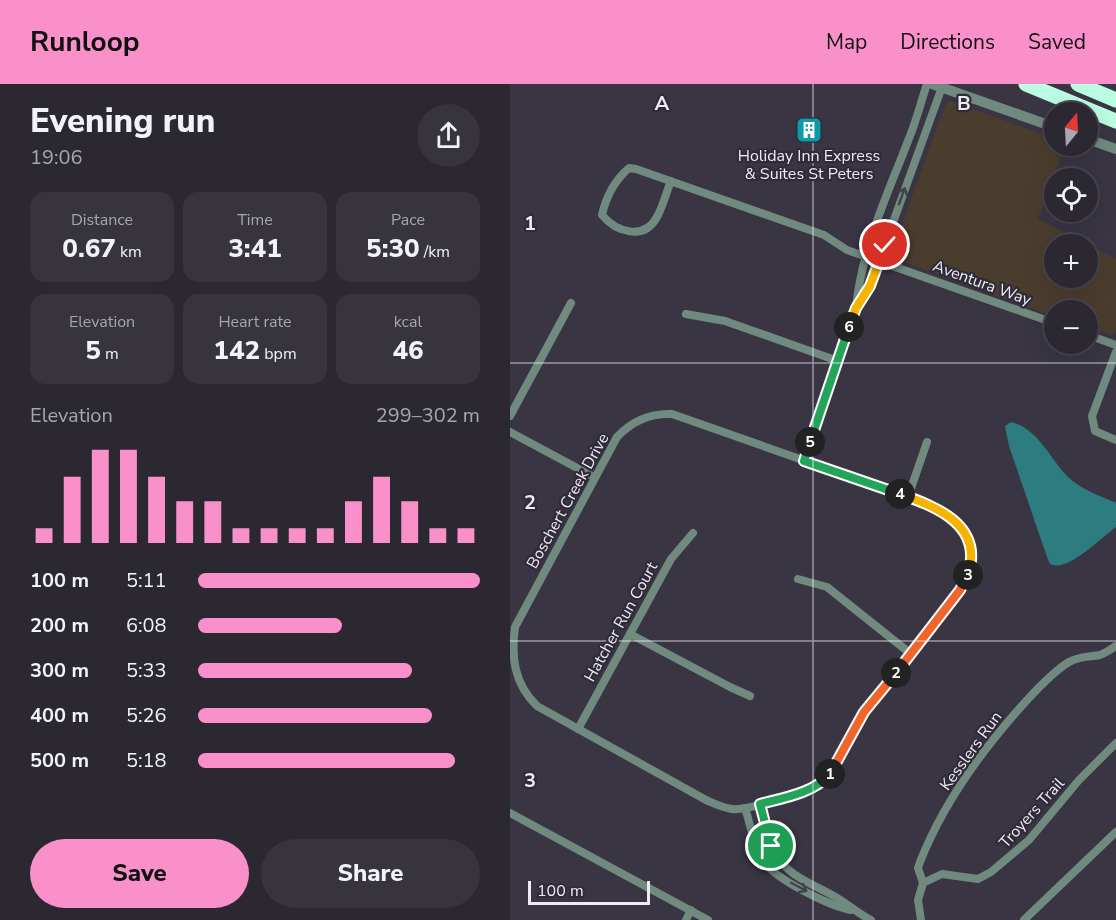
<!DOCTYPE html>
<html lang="en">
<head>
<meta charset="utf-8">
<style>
	body { margin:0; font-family:"Nunito Sans",sans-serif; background:#37343e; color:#f1f3f6; height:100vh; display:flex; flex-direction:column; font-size:22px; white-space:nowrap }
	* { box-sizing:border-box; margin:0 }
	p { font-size:20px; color:#a6a6ac }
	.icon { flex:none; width:33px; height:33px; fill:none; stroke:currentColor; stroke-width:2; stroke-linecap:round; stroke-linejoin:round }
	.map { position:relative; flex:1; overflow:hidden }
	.panel { display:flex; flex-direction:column; background:#2b2832; width:510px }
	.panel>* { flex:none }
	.needle { width:39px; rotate:18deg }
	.buttons { position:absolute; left:534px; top:18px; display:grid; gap:12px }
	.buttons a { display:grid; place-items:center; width:54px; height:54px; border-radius:50%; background:#2b2832; box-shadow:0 6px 24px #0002,0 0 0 2px #47444d; font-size:30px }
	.scale { position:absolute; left:18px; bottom:15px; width:122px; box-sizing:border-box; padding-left:6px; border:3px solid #eeebf4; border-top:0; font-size:16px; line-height:21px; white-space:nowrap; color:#eeebf4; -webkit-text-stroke:4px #2f2b38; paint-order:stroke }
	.pin { position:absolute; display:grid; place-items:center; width:51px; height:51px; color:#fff; margin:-26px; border:3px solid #fff; border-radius:50%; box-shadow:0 2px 6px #0007 }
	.km { position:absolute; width:30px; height:30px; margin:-15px; border-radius:50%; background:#222; color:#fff; font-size:16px; line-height:30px; text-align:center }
	.round { display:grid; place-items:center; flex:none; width:63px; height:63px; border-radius:32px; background:#37343e }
	.head { display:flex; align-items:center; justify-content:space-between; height:102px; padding:0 30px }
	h1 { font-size:33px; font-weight:800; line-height:45px }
	.metrics { display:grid; grid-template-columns:repeat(3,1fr); gap:9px; height:102px; padding:6px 30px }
	.metrics div { display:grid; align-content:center; border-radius:15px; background:#37343e; text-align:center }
	.metrics b { font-size:26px; font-weight:800 }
	.metrics small { font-size:16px; font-weight:400 }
	.metrics p { font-size:16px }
	.chart { height:168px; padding:12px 30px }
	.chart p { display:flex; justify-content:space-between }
	.chart svg { width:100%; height:108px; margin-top:6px; stroke:#f990ca; stroke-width:6 }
	.action { display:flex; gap:12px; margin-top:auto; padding:12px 30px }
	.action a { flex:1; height:69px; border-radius:36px; background:#f990ca; color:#111; font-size:24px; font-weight:800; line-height:69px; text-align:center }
	.action a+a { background:#37343e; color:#f1f3f6 }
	ul { padding:0 30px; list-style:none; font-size:20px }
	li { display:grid; grid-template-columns:96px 72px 1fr; align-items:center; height:45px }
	li i { height:15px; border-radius:8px; background:#f990ca }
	header { display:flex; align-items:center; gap:36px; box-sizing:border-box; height:84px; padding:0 30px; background:#f990ca; color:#111 }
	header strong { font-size:28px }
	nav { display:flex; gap:33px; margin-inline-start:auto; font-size:21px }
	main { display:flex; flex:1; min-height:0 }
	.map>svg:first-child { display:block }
	.education { fill:#4a3d2e; fill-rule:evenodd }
	.water { fill:#2d7c7f }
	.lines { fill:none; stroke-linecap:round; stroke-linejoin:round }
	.minor { stroke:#708a80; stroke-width:8 }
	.tertiary { stroke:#708a80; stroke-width:10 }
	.motorway { stroke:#bafde3; stroke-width:15 }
	.oneway { stroke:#3f434a }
	.split-1-casing { stroke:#fff; stroke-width:12 }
	.split-2-casing { stroke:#fff; stroke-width:12 }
	.split-3-casing { stroke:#fff; stroke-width:12 }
	.split-4-casing { stroke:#fff; stroke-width:12 }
	.split-5-casing { stroke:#fff; stroke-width:12 }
	.split-6-casing { stroke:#fff; stroke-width:12 }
	.split-7-casing { stroke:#fff; stroke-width:12 }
	.split-1 { stroke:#22a559; stroke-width:8 }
	.split-2 { stroke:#f0652b; stroke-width:8 }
	.split-3 { stroke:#f0652b; stroke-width:8 }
	.split-4 { stroke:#f5b400; stroke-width:8 }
	.split-5 { stroke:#22a559; stroke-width:8 }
	.split-6 { stroke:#22a559; stroke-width:8 }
	.split-7 { stroke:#f5b400; stroke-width:8 }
	.grid { fill:none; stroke:#eeebf4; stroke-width:1.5; stroke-opacity:0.55 }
	.labels { text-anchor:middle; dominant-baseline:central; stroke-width:4.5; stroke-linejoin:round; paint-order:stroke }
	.poi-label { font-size:16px; fill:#eeebf4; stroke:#2f2b38 }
	.street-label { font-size:16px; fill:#eeebf4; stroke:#2f2b38 }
	.grid-label { font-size:20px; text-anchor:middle; font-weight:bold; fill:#eeebf4; stroke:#2f2b38; stroke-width:4.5; stroke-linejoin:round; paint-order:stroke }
</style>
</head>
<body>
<header>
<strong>Runloop</strong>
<nav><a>Map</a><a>Directions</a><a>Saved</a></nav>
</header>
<main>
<section class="panel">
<div class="head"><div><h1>Evening run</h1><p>19:06</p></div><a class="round"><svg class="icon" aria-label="share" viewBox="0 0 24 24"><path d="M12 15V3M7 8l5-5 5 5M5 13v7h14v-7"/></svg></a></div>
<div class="metrics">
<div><p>Distance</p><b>0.67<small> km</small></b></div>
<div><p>Time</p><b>3:41</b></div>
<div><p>Pace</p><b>5:30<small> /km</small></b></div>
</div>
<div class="metrics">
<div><p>Elevation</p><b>5<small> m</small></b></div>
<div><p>Heart rate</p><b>142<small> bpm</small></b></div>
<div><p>kcal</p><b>46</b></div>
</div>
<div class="chart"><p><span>Elevation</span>299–302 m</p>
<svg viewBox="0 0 160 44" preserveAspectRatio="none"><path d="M5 44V38M15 44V17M25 44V6M35 44V6M45 44V17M55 44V27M65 44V27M75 44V38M85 44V38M95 44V38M105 44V38M115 44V27M125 44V17M135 44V27M145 44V38M155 44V38"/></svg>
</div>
<ul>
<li><b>100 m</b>5:11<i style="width:100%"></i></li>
<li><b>200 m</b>6:08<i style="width:51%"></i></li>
<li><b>300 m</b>5:33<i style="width:76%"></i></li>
<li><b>400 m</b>5:26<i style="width:83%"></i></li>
<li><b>500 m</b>5:18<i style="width:91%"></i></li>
</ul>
<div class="action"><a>Save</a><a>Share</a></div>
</section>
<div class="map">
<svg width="606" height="836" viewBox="0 0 606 836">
	<rect width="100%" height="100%" fill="#393543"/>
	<!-- education -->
	<path class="education" d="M 440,17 L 544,54 L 544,62 L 555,62 L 528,135 L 606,175 L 606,246 L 603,252 L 578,244 L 578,226 L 544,226 L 544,233 L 394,178 L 386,171 L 384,165 L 405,104 L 436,19 ZM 544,160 L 578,160 L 578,194 L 544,194 Z"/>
	<!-- water -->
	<path class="water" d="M 501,338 C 528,345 539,373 557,392 C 571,406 589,411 606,419 L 606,443 C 590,454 558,489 540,480 L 537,473 L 499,362 L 495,342 Z"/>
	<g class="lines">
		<!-- minor -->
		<g class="minor">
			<path d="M 161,97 C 156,109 153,122 147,133 C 134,157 106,148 92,131 C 96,113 105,96 119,84 L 126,85 L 314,151 L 337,166 L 544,239"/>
			<path d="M 375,161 L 382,176 L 389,183"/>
			<path d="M 347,223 L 360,202 L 432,3"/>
			<path d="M 176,230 L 215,237 L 328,277"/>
			<path d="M 578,251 L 606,261"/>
			<path d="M 606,268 L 582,332 L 585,347 L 606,356"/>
			<path d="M 162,330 L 398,413 C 438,430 473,443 457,495 C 427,541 389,582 356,626 C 340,647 333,680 313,697 C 301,707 238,727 222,725 C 213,724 205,720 196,716 L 27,622 C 4,600 1,573 5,543 L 107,353 C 122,337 140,329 162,330 Z"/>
			<path d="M 0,332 L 61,219"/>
			<path d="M 0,348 L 84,393"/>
			<path d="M 294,377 L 346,224 C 352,161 381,103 403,44 C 408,30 412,15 417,0"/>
			<path d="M 398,413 L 417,358"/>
			<path d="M 288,495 L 317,503 L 401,570"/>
			<path d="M 120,550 L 220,603 L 240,612"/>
			<path d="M 68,645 L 161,475 L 183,449"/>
			<path d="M 250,720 C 254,736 256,755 265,769 C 278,794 307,801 329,815 C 340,822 349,830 361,836"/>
			<path d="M 235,724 C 241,742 244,765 256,780 C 269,797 320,822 341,826"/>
			<path d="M 0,729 L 198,836"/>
			<path d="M 413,799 L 432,790 L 468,795 L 481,788 L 519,756 L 569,696 L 606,659"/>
			<path d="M 176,836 L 181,826"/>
			<path d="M 411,836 L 408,816 L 413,799 L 408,784 L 410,778 C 434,717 474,663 518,615 C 530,602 544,587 559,578 C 569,572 579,573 590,571 C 596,569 601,565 606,562"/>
			<path d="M 514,836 L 606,748"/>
		</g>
		<!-- tertiary -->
		<g class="tertiary">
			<path d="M 422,0 L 544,43"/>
			<path d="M 578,55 L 606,65"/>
		</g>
		<!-- motorway -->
		<g class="motorway">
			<path d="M 516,0 L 606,37"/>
			<path d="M 568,0 L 606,16"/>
		</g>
	</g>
	<!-- one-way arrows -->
	<defs><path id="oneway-shaft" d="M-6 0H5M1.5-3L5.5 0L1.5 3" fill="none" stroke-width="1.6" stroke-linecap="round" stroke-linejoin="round" transform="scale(1.5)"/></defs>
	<g class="oneway">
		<use href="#oneway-shaft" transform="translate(392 112) rotate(-70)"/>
		<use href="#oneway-shaft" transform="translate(289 803) rotate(28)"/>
	</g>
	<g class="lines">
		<!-- split-1 casing -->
		<g class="split-1-casing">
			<path id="split-1" d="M 261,762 L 250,720 C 273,714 304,709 320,690"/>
		</g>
		<!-- split-2 casing -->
		<g class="split-2-casing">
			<path id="split-2" d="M 320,690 L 354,628 L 386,589"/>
		</g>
		<!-- split-3 casing -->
		<g class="split-3-casing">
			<path id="split-3" d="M 386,589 L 450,506 L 458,491"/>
		</g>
		<!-- split-4 casing -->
		<g class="split-4-casing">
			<path id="split-4" d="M 390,410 C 427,423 474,441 458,491"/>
		</g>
		<!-- split-5 casing -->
		<g class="split-5-casing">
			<path id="split-5" d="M 300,358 L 294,377 L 390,410"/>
		</g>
		<!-- split-6 casing -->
		<g class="split-6-casing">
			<path id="split-6" d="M 300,358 L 339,243"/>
		</g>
		<!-- split-7 casing -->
		<g class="split-7-casing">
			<path id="split-7" d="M 339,243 L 346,224 L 360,202 L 375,161"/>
		</g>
		<!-- split-1 -->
		<use href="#split-1" class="split-1"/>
		<!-- split-2 -->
		<use href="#split-2" class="split-2"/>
		<!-- split-3 -->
		<use href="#split-3" class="split-3"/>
		<!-- split-4 -->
		<use href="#split-4" class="split-4"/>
		<!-- split-5 -->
		<use href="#split-5" class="split-5"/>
		<!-- split-6 -->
		<use href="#split-6" class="split-6"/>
		<!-- split-7 -->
		<use href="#split-7" class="split-7"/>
	</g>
	<!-- grid -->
	<path class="grid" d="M 303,0 L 303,836M 0,279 L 606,279M 0,557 L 606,557"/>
	<!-- icons -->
	<defs>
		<g id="building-square" transform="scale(1.35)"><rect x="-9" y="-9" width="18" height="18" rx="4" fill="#0f9aa8" stroke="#2f2b38"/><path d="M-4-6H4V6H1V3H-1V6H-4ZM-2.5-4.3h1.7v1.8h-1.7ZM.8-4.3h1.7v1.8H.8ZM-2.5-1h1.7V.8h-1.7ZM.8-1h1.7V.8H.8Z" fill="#fff"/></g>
	</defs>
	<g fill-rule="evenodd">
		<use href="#building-square" x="299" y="46"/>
	</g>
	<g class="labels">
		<!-- poi labels -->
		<g class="poi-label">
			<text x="299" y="72">Holiday Inn Express<tspan x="299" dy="18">&amp; Suites St Peters</tspan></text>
		</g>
		<!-- street labels -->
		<g class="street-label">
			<text transform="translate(472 199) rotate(20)">Aventura Way</text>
			<text transform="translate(58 417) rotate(-61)">Boschert Creek Drive</text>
			<text transform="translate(111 538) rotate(-61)">Hatcher Run Court</text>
			<text transform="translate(461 667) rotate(-54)">Kesslers Run</text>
			<text transform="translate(522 729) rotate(-48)">Troyers Trail</text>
		</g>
	</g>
	<g class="grid-label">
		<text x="152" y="26">A</text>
		<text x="454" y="26">B</text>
		<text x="20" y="146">1</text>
		<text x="20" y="425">2</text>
		<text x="20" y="703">3</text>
	</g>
</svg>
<div class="buttons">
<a><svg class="needle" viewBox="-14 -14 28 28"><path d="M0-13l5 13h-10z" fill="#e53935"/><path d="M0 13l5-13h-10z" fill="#a6a6ac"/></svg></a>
<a><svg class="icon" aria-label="locate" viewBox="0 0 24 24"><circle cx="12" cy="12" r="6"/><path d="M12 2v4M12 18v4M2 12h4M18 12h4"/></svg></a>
<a>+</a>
<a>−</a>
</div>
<div class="scale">100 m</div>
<div class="pin" style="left:261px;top:762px;background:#1e9e55"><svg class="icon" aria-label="arrive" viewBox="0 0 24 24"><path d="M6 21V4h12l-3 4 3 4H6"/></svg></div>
<div class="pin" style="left:375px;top:161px;background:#d93025"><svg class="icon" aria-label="check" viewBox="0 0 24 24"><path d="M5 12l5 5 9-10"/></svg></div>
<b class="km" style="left:320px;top:690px">1</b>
<b class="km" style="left:386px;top:589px">2</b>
<b class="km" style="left:458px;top:491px">3</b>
<b class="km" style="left:390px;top:410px">4</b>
<b class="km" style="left:300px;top:358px">5</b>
<b class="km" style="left:339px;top:243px">6</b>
</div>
</main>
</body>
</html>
